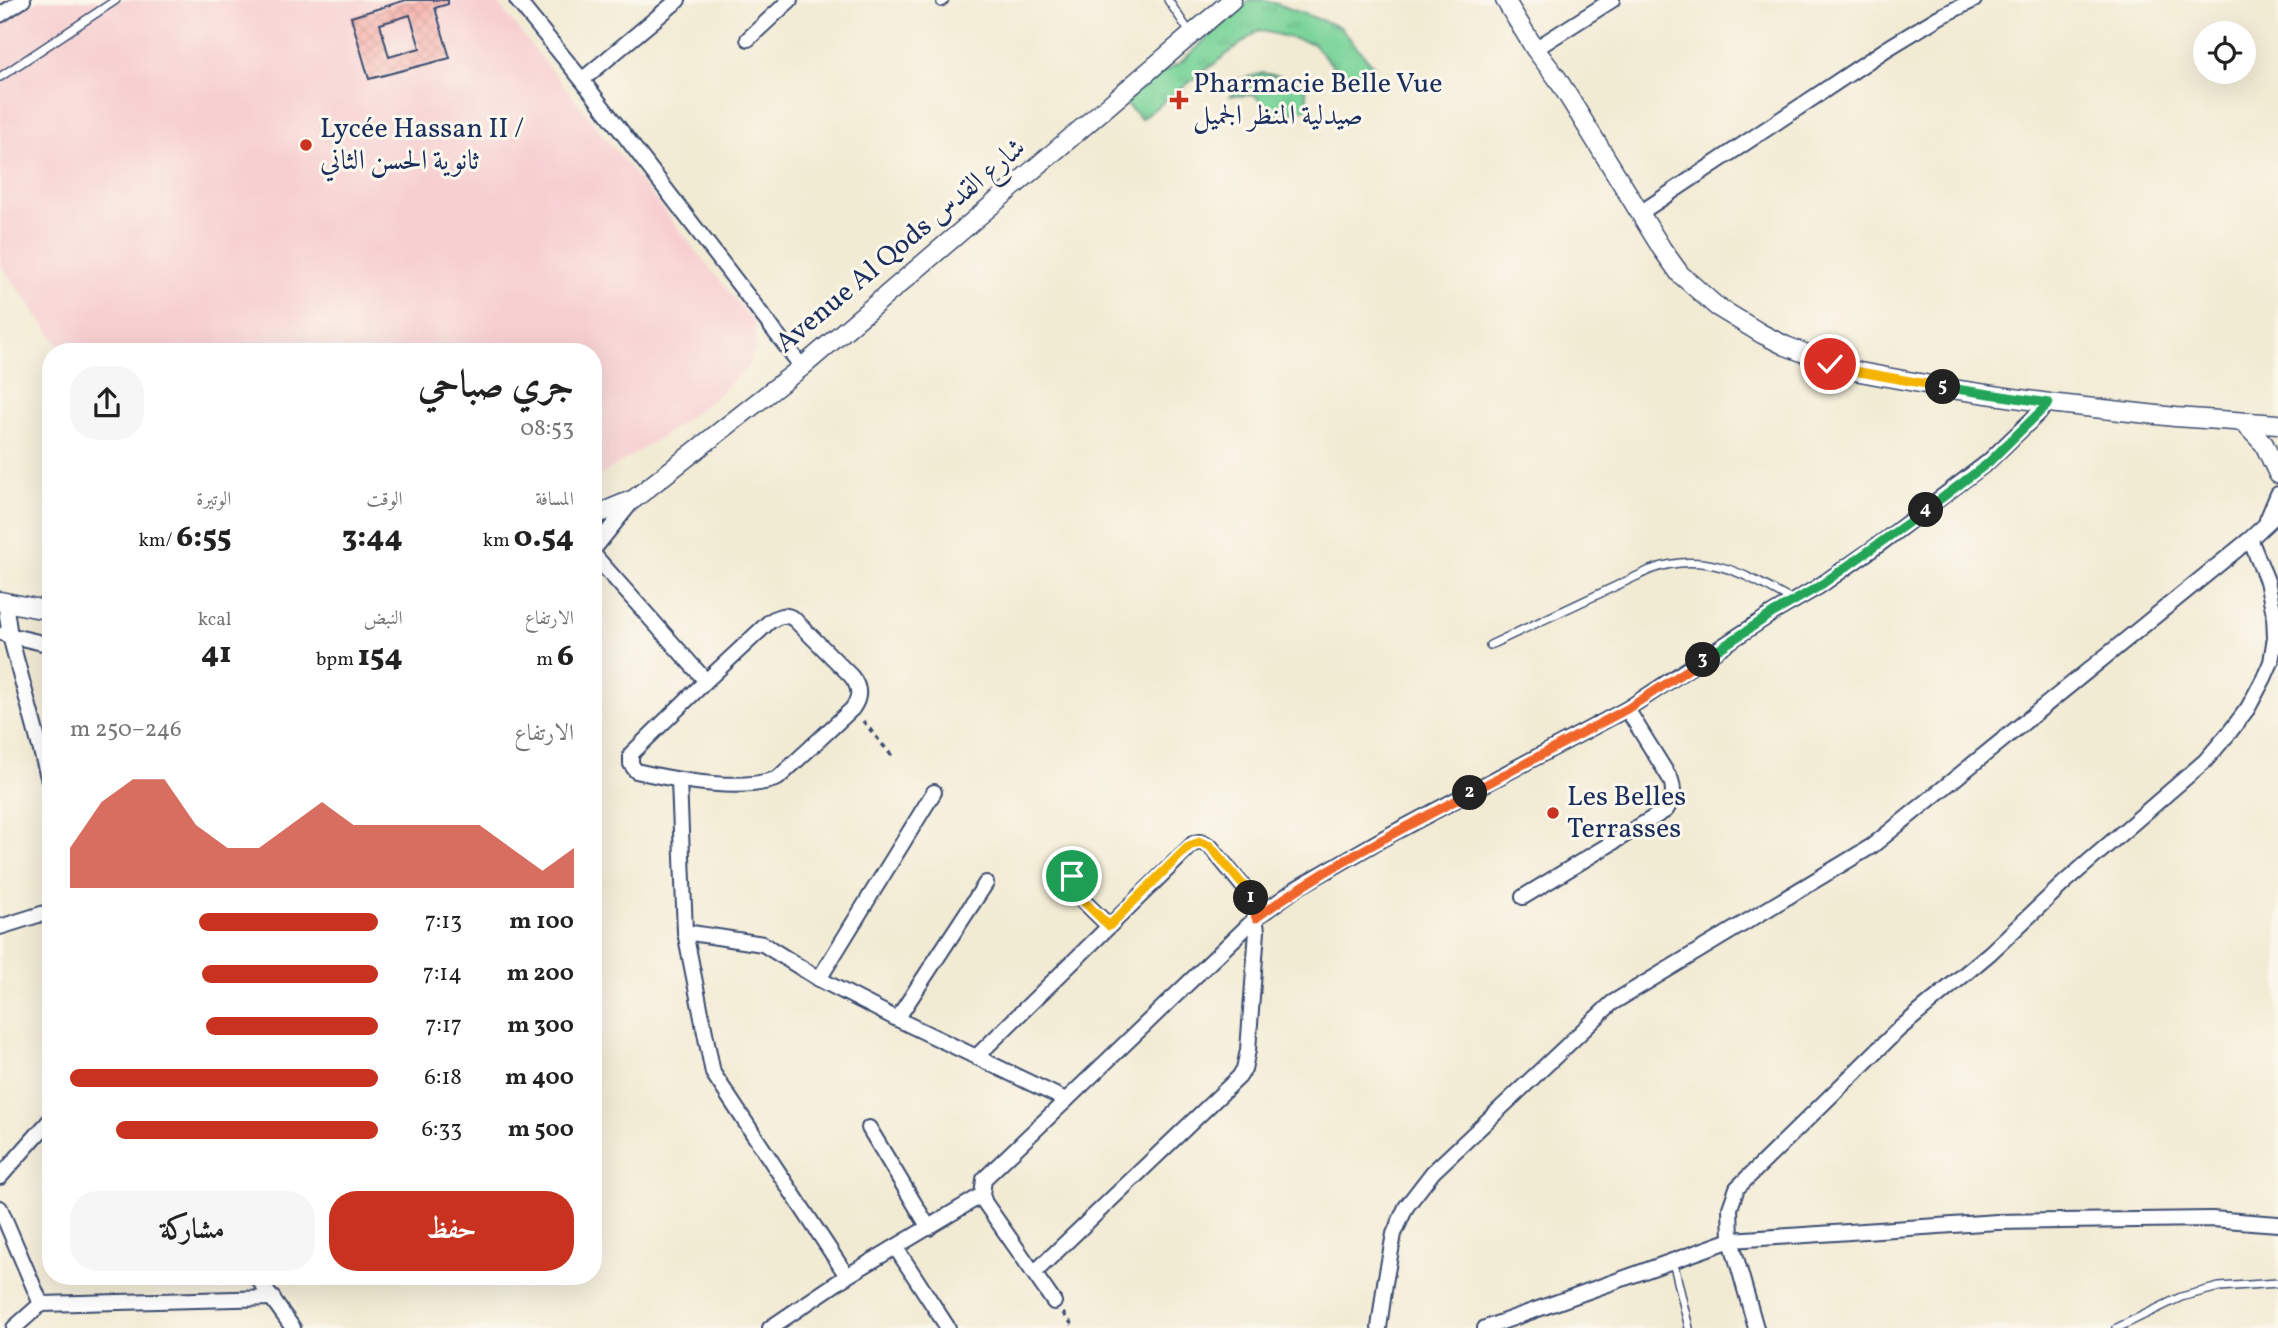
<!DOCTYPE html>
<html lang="ar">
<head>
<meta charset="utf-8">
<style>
	body { margin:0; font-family:Vollkorn,Amiri,serif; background:#f6f6f6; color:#222; direction:rtl; height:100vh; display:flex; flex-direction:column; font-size:26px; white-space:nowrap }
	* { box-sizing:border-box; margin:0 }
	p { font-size:23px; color:#767676 }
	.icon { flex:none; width:38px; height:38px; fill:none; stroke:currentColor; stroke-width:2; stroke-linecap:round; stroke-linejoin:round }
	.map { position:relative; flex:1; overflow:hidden; direction:ltr }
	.sheet { position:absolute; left:42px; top:343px; width:560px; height:942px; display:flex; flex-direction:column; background:#fff; border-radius:28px; box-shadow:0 7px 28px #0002; direction:rtl }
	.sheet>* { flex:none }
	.fabs { position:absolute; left:2193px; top:21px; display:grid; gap:14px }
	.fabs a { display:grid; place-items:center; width:63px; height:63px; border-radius:50%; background:#fff; box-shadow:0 7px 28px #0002; font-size:35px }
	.pin { position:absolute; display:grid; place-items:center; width:60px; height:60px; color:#fff; margin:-30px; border:4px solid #fff; border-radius:50%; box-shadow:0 2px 7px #0007 }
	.km { position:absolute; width:35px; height:35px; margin:-18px; border-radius:50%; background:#222; color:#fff; font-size:19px; line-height:35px; text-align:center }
	.round { display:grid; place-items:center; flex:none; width:74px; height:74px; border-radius:28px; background:#f6f6f6 }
	.summary { display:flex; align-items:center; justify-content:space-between; height:119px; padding:0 28px }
	h1 { font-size:38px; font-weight:800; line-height:52px }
	.stats { display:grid; grid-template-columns:repeat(3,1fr); gap:10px; height:119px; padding:7px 28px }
	.stats div { display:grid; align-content:center }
	.stats b { font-size:30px; font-weight:800 }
	.stats small { font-size:19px; font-weight:400 }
	.stats p { font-size:19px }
	.chart { height:196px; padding:14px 28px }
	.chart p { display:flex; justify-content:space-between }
	.chart svg { width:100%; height:126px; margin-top:7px; fill:#c8321e; opacity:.7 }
	.action { display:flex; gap:14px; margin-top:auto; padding:14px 28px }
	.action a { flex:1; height:80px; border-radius:28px; background:#c8321e; color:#fff; font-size:28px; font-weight:800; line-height:80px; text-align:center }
	.action a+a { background:#f6f6f6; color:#222 }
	ul { padding:0 28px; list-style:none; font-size:23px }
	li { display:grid; grid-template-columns:112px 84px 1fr; align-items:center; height:52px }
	li i { height:18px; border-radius:9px; background:#c8321e }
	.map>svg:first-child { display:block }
	.built { fill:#f7cfd1 }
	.grass { fill:url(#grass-tufts); stroke:#4c827c; stroke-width:2 }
	.building { fill:url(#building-cross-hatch); fill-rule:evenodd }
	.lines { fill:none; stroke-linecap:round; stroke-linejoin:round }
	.service-casing { stroke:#3b4b70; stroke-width:10 }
	.minor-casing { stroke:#3b4b70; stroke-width:18 }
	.tertiary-casing { stroke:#3b4b70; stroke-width:21 }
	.path { stroke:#3b4b70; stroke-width:3.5; stroke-dasharray:5 5; stroke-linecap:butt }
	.service { stroke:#fff; stroke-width:7 }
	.minor { stroke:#fff; stroke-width:14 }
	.tertiary { stroke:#fff; stroke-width:18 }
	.split-1-casing { stroke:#fff; stroke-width:14 }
	.split-2-casing { stroke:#fff; stroke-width:14 }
	.split-3-casing { stroke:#fff; stroke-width:14 }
	.split-4-casing { stroke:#fff; stroke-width:14 }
	.split-5-casing { stroke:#fff; stroke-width:14 }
	.split-6-casing { stroke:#fff; stroke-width:14 }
	.split-1 { stroke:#f5b400; stroke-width:9 }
	.split-2 { stroke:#f0652b; stroke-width:9 }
	.split-3 { stroke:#f0652b; stroke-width:9 }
	.split-4 { stroke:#22a559; stroke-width:9 }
	.split-5 { stroke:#22a559; stroke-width:9 }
	.split-6 { stroke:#f5b400; stroke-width:9 }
	.poi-dot { fill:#c8321e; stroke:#fbf7ec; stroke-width:2.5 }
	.labels { text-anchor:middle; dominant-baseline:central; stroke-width:6; stroke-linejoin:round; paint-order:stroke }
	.poi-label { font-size:28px; fill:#1b2f5e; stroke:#fbf7ec; text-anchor:start }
	.street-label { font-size:28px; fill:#1b2f5e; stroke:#fbf7ec }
</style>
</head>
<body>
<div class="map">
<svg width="2278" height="1328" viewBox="0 0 2278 1328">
	<defs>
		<pattern id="grass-tufts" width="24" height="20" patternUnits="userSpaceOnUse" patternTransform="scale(1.75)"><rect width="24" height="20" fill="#7cd49a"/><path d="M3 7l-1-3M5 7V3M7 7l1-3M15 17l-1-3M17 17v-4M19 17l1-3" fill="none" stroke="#6bb687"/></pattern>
		<pattern id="building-cross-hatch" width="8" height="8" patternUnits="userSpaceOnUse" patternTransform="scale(1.75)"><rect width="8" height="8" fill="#f6a29d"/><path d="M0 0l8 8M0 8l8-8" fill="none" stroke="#c68483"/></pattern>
	</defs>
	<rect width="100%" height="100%" fill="#fbf7ec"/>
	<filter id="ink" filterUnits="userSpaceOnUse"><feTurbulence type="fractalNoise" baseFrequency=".0143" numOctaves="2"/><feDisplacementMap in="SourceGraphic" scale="14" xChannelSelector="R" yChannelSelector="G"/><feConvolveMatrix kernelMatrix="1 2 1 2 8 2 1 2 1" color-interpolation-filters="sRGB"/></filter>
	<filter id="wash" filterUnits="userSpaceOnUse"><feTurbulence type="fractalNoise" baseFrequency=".00686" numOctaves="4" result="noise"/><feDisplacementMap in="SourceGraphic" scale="28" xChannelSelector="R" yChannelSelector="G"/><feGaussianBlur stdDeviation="1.57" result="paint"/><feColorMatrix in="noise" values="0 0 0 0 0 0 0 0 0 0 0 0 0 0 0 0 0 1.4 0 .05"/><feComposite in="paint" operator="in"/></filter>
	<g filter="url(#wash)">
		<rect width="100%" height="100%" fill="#f2ebd4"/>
		<!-- built -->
		<path class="built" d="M 39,0 L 495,0 L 754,323 L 756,347 L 747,368 L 711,401 L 661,437 L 593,480 L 593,352 L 64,352 L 0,264 L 0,25 Z"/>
		<!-- grass -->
		<g class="grass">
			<path d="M 1249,0 L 1266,0 L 1340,27 L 1374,67 L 1348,82 L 1312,43 L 1259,30 L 1141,119 L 1118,96 L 1180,63 Z"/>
			<path d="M 1263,73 L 1304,81 L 1309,109 L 1271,115 L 1255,95 L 1230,96 L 1236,91 L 1224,84 Z"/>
		</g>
		<g id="blocks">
			<!-- building -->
			<path class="building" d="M 406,0 L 448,0 L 448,4 L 435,8 L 450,58 L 369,79 L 351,17 ZM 410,15 L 420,48 L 389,57 L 380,24 Z"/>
		</g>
	</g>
	<g filter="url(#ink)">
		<use href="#blocks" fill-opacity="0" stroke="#3b4b70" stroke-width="2"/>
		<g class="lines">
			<!-- service casing -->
			<g class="service-casing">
				<g id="service">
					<path d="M 1168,0 L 1191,34"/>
					<path d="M 941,3 L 945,0"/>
					<path d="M 0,77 L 116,0"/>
					<path d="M 1490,645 L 1650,570 C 1705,549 1746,575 1793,601"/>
					<path d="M 1673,1261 L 1689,1328"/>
					<path d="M 2117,1328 L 2181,1297 L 2219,1287 L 2278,1283"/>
				</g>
			</g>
			<!-- minor casing -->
			<g class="minor-casing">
				<g id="minor">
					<path d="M 517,0 L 582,80 L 802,367"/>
					<path d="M 0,15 L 23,0"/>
					<path d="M 748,39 L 790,0"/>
					<path d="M 1535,49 L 1612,0"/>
					<path d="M 582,80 L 678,0"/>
					<path d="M 1640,213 L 1888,48 L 1939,17 L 1974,0"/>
					<path d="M 2267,520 L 2278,494"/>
					<path d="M 593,550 L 634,499"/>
					<path d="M 593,554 L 706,681 L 631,754 L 631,764 L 636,771 C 675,780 741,793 778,778 L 852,709 C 861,697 860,687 851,676 L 794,619 C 785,613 778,616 769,622 L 706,681"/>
					<path d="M 5,602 L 10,636 L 51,788"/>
					<path d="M 4,634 L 51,645"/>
					<path d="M 679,781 L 685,932 L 713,1073 L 847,1276"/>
					<path d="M 1081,867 L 1072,876 L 1070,888 L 1109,926"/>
					<path d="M 1523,897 L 1666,810 C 1673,799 1675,792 1671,780 L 1627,709"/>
					<path d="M 0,927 L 51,911"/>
					<path d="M 685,932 L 763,944 L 819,979 L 897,1019 L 1066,1100"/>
					<path d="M 819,979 L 934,792"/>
					<path d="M 897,1019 L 986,883"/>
					<path d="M 976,1057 L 1194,843 L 1200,842 L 1210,846 L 1246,890 L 1254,909 L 1257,931 L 1248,1050 L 1244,1069 L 1239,1077 L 1034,1273"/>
					<path d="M 869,1128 L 929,1228"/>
					<path d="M 0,1177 L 51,1119"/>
					<path d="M 0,1208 L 41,1304 L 273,1298"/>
					<path d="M 896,1248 L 948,1328"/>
					<path d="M 256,1276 L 293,1328"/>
					<path d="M 1054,1302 L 985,1203 L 982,1195 L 984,1179 L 1256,918 L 1297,888 L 1384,838 L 1627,709 L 1773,613 L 1818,587 L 1881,543 L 1988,462 L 2049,403"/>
					<path d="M 14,1328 L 41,1304"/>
					<path d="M 770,1328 L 847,1276 L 982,1195"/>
					<path d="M 1379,1328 L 1385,1283 L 1394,1234 L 1406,1207 L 1433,1172 L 1612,1003 L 1872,846 L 2250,539 L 2278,513"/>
					<path d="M 1485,1328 L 1731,1240 L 1997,1222 L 2212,1219 L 2278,1224"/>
					<path d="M 1756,1328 L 1731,1240 L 1730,1208 L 1737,1188 L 1898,1030 L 1990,953 L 2065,882 L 2205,761 L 2229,733 L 2248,708 L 2264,678 L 2271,662 L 2275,637 L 2274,614 L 2267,581 L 2250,539"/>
				</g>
			</g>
			<!-- tertiary casing -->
			<g class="tertiary-casing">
				<g id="tertiary">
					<path d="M 1505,0 L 1535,49 L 1557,78 L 1662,249 L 1680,274 L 1716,306 L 1762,334 L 1786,346 L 1849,370 L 1952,389 L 2049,403 L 2175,417 L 2278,424"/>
					<path d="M 2243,422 L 2264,444 L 2278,474"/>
					<path d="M 593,516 L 634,499 L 802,367 L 1232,0"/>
					<path d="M 0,601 L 51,611"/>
				</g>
			</g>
			<!-- path -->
			<g class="path">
				<path d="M 863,721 L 892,756"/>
				<path d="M 1063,1313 L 1075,1328"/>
			</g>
			<!-- service -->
			<use href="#service" class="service"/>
			<!-- minor -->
			<use href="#minor" class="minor"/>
			<!-- tertiary -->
			<use href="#tertiary" class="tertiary"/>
		</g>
	</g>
	<g class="lines" filter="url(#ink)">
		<!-- split-1 casing -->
		<g class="split-1-casing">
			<path id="split-1" d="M 1072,876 L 1070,888 L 1109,926 L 1189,846 L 1200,842 L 1210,846 L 1247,890 L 1251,898"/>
		</g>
		<!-- split-2 casing -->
		<g class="split-2-casing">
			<path id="split-2" d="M 1251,898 L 1256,918 C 1323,869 1396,832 1470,793"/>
		</g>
		<!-- split-3 casing -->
		<g class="split-3-casing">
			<path id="split-3" d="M 1470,793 L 1627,709 L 1703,660"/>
		</g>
		<!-- split-4 casing -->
		<g class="split-4-casing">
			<path id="split-4" d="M 1703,660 L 1773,613 L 1818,587 L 1926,510"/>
		</g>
		<!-- split-5 casing -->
		<g class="split-5-casing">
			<path id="split-5" d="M 1926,510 L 1988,463 L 2049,403 L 1943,387"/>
		</g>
		<!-- split-6 casing -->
		<g class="split-6-casing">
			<path id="split-6" d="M 1830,364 L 1849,370 L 1943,387"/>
		</g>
		<!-- split-1 -->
		<use href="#split-1" class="split-1"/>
		<!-- split-2 -->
		<use href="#split-2" class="split-2"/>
		<!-- split-3 -->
		<use href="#split-3" class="split-3"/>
		<!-- split-4 -->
		<use href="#split-4" class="split-4"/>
		<!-- split-5 -->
		<use href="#split-5" class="split-5"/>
		<!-- split-6 -->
		<use href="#split-6" class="split-6"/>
	</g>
	<!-- markers -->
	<g class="poi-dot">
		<path d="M1175.5 89.5h7v7h7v7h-7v7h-7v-7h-7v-7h7z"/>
		<circle cx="306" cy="145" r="7"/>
		<circle cx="1553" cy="813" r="7"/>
	</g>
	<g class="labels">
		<!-- poi labels -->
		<g class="poi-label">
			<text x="1193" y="84">Pharmacie Belle Vue<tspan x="1193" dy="32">صيدلية المنظر الجميل</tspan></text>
			<text x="320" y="129">Lycée Hassan II /<tspan x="320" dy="32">ثانوية الحسن الثاني</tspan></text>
			<text x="1567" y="797">Les Belles<tspan x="1567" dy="32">Terrasses</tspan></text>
		</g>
		<!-- street labels -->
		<g class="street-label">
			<text transform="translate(901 246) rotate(-40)">Avenue Al Qods شارع القدس</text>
		</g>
	</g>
</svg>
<div class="fabs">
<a><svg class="icon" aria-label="locate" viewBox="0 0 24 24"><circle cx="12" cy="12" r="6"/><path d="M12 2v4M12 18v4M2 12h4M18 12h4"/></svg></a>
</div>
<div class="pin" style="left:1072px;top:876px;background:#1e9e55"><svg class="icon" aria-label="arrive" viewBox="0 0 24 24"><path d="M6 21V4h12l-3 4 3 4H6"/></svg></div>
<div class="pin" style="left:1830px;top:364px;background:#d93025"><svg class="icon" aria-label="check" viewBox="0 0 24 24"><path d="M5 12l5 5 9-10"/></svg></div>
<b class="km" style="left:1251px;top:898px">1</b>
<b class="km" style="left:1470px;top:793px">2</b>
<b class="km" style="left:1703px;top:660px">3</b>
<b class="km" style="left:1926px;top:510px">4</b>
<b class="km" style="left:1943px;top:387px">5</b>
<section class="sheet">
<div class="summary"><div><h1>جري صباحي</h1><p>08:53</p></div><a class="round"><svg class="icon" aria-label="share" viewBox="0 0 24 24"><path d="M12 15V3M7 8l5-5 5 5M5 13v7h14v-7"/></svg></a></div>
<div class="stats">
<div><p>المسافة</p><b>0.54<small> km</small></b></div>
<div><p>الوقت</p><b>3:44</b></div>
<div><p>الوتيرة</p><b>6:55<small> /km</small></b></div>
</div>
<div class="stats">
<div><p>الارتفاع</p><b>6<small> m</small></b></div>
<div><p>النبض</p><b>154<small> bpm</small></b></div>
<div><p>kcal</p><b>41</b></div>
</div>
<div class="chart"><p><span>الارتفاع</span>246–250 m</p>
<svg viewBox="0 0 160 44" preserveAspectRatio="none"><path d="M0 44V30L10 14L20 6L30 6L40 22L50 30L60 30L70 22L80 14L90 22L100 22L110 22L120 22L130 22L140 30L150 38L160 30V44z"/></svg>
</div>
<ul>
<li><b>100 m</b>7:13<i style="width:58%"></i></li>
<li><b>200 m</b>7:14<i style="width:57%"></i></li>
<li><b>300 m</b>7:17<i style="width:56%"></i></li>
<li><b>400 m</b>6:18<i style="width:100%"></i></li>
<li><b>500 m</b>6:33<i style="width:85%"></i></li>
</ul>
<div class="action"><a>حفظ</a><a>مشاركة</a></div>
</section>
</div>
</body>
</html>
